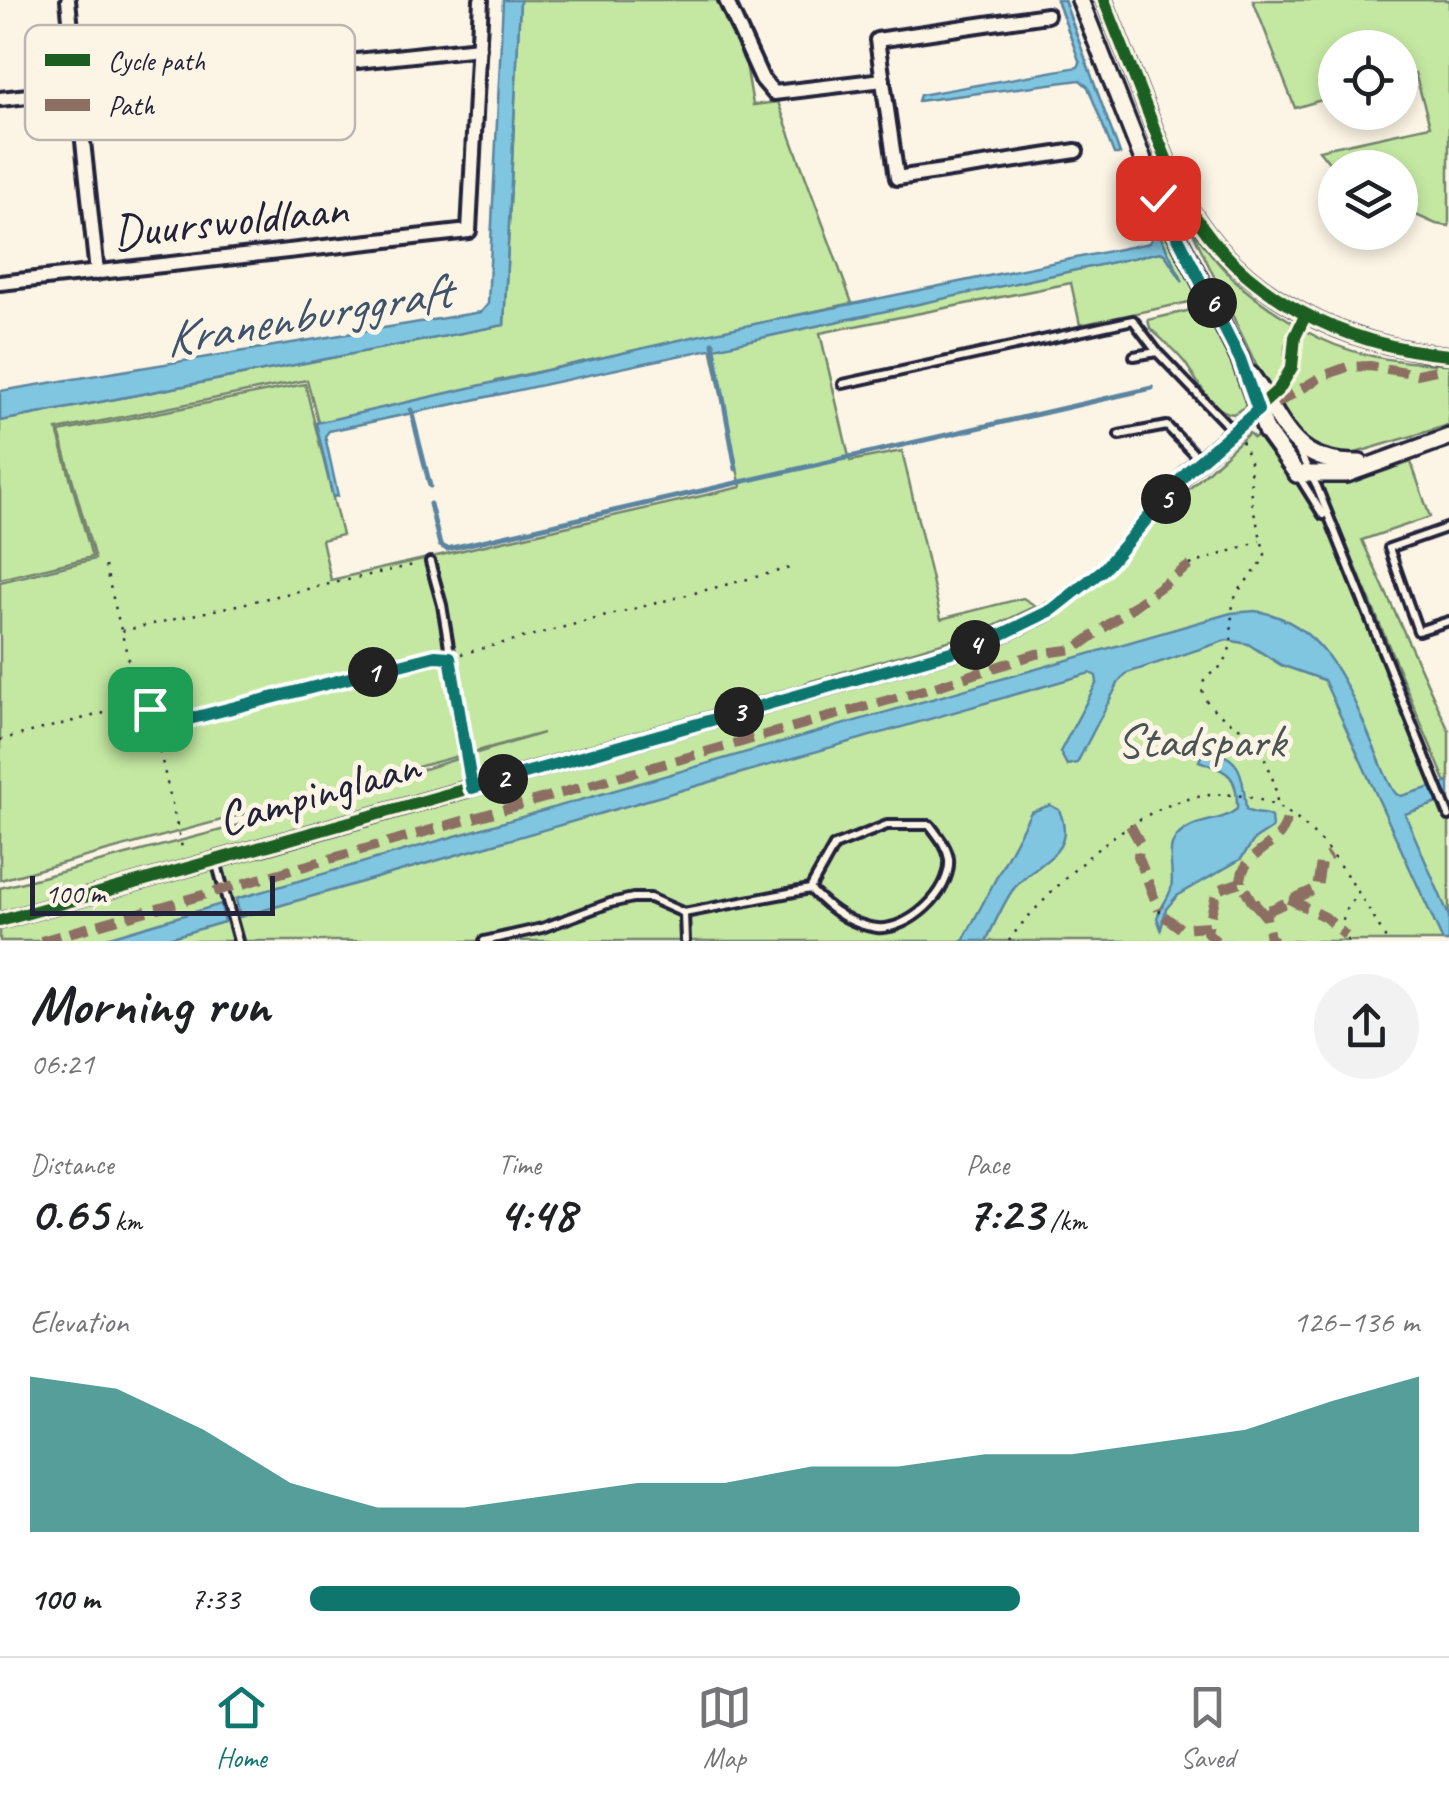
<!DOCTYPE html>
<html lang="en">
<head>
<meta charset="utf-8">
<style>
	body { margin:0; font-family:Caveat,sans-serif; background:#f2f2f2; color:#202124; height:100vh; display:flex; flex-direction:column; font-size:38px; white-space:nowrap }
	* { box-sizing:border-box; margin:0 }
	p { font-size:32px; color:#757577 }
	.icon { flex:none; width:55px; height:55px; fill:none; stroke:currentColor; stroke-width:2; stroke-linecap:round; stroke-linejoin:round }
	.map { position:relative; height:941px; overflow:hidden }
	.side { display:flex; flex-direction:column; background:#fff; flex:1 }
	.side>* { flex:none }
	.controls { position:absolute; left:1318px; top:30px; display:grid; gap:20px }
	.controls a { display:grid; place-items:center; width:100px; height:100px; border-radius:50%; background:#fff; box-shadow:0 5px 15px #0003; font-size:50px }
	.scale { position:absolute; left:30px; bottom:25px; width:245px; box-sizing:border-box; padding-left:10px; border:5px solid #22223b; border-top:0; font-size:28px; line-height:35px; white-space:nowrap; color:#22223b; -webkit-text-stroke:8px #fcf5e5; paint-order:stroke }
	.pin { position:absolute; display:grid; place-items:center; width:85px; height:85px; color:#fff; margin:-42px; border-radius:20px; box-shadow:0 5px 15px #0006 }
	.km { position:absolute; width:50px; height:50px; margin:-25px; border-radius:50%; background:#222; color:#fff; font-size:28px; line-height:50px; text-align:center }
	.round { display:grid; place-items:center; flex:none; width:105px; height:105px; border-radius:52px; background:#f2f2f2 }
	.summary { display:flex; align-items:center; justify-content:space-between; height:170px; padding:0 30px }
	h1 { font-size:55px; font-weight:700; line-height:75px }
	.figures { display:grid; grid-template-columns:repeat(3,1fr); gap:15px; height:170px; padding:10px 30px }
	.figures div { display:grid; align-content:center }
	.figures b { font-size:50px; font-weight:700 }
	.figures small { font-size:28px; font-weight:400 }
	.figures p { font-size:28px }
	.chart { height:280px; padding:20px 30px }
	.chart p { display:flex; justify-content:space-between }
	.chart svg { width:100%; height:180px; margin-top:10px; fill:#0f766e; opacity:.7 }
	ul { padding:0 30px; list-style:none; font-size:32px }
	li { display:grid; grid-template-columns:160px 120px 1fr; align-items:center; height:75px }
	li i { height:25px; border-radius:12px; background:#0f766e }
	.menu { display:flex; justify-content:space-around; align-items:center; height:140px; border-top:2px solid #e0e0e0; background:#fff; font-size:28px; color:#757577 }
	.menu a { display:grid; justify-items:center; gap:5px }
	.menu .current { color:#0f766e }
	.map>svg:first-child { display:block }
	.green { fill:#c4e8a2; stroke:#73856e; stroke-width:2.5 }
	.water { fill:#80c6e1; stroke:#5a849f; stroke-width:2.5 }
	.lines { fill:none; stroke-linecap:round; stroke-linejoin:round }
	.stream { stroke:#5a849f; stroke-width:5 }
	.service-casing { stroke:#22223b; stroke-width:14 }
	.minor-casing { stroke:#22223b; stroke-width:20 }
	.tertiary-casing { stroke:#22223b; stroke-width:22 }
	.path { stroke:#22223b; stroke-width:2.5; stroke-dasharray:2.5 8; stroke-linecap:butt }
	.service { stroke:#fcf5e5; stroke-width:6 }
	.minor { stroke:#fcf5e5; stroke-width:12 }
	.tertiary { stroke:#fcf5e5; stroke-width:15 }
	.quiet { stroke:#8d6e63; stroke-width:10; stroke-dasharray:20 10; stroke-linecap:butt }
	.cycleway-casing { stroke:#fcf5e5; stroke-width:19 }
	.cycleway { stroke:#1b5e20; stroke-width:12 }
	.route-casing { stroke:#fff; stroke-width:20 }
	.route { stroke:#0f766e; stroke-width:12 }
	.labels { text-anchor:middle; dominant-baseline:central; stroke-width:10; stroke-linejoin:round; paint-order:stroke }
	.street-label { font-size:48px; fill:#22223b; stroke:#fcf5e5 }
	.park-label { font-size:48px; fill:#4a5455; stroke:#fcf5e5 }
	.water-label { font-size:50px; font-style:italic; fill:#3e536d; stroke:#fcf5e5 }
	.key { fill:#fcf5e5; stroke:#bbb6b2; stroke-width:2.5 }
	.key-label { font-size:28px; fill:#22223b }
</style>
</head>
<body>
<div class="map">
<svg width="1449" height="941" viewBox="0 0 1449 941">
	<rect width="100%" height="100%" fill="#fcf5e5"/>
	<filter id="ink" filterUnits="userSpaceOnUse"><feTurbulence type="fractalNoise" baseFrequency=".01" numOctaves="2"/><feDisplacementMap in="SourceGraphic" scale="20" xChannelSelector="R" yChannelSelector="G"/><feConvolveMatrix kernelMatrix="1 2 1 2 8 2 1 2 1" color-interpolation-filters="sRGB"/></filter>
	<g filter="url(#ink)">
		<!-- green -->
		<g class="green">
			<path d="M 520,0 L 721,0 L 745,58 L 753,105 L 778,102 L 852,303 L 496,381 L 495,388 L 319,425 L 307,380 L 57,430 L 92,557 L 0,579 L 0,421 L 504,325 Z"/>
			<path d="M 1253,0 L 1449,0 L 1449,226 L 1436,224 L 1400,208 L 1400,168 L 1335,168 L 1335,170 L 1319,150 L 1430,126 L 1415,73 L 1400,76 L 1400,48 L 1335,48 L 1335,96 L 1295,108 Z"/>
			<path d="M 1138,172 L 1245,388 L 1246,406 L 1233,414 C 1210,411 1197,379 1185,363 C 1175,350 1161,339 1150,328 L 1148,320 L 1191,310 L 1189,302 L 1080,325 L 1071,283 L 820,333 L 850,461 L 902,451 L 941,619 L 1023,598 L 1036,606 L 986,630 L 805,683 L 1021,630 L 1161,515 L 1249,433 L 1254,438 L 1269,425 L 1300,442 L 1278,402 L 1293,379 L 1304,330 C 1347,355 1400,364 1449,364 L 1449,425 L 1342,457 L 1314,459 L 1323,481 L 1372,470 L 1374,475 L 1411,462 L 1430,517 L 1362,540 L 1449,731 L 1449,782 L 1446,783 L 1345,541 L 1449,815 L 1449,941 L 0,941 L 0,888 L 229,828 L 543,733 L 0,880 L 0,582 L 95,559 L 59,432 L 305,384 L 342,535 L 322,540 L 331,580 L 741,487 L 711,347 L 1160,252 L 1165,254 L 1183,282 L 1130,175 Z"/>
			<path d="M 1189,224 C 1221,271 1243,293 1292,322 L 1285,346 L 1284,376 L 1269,392 Z"/>
		</g>
		<!-- water -->
		<g class="water">
			<path d="M 503,0 L 520,0 L 504,325 L 0,421 L 0,391 L 481,312 L 488,304 Z"/>
			<path d="M 1057,0 L 1064,0 L 1120,154 L 1114,154 L 1088,87 L 1080,80 L 918,101 L 920,95 L 1078,67 L 1080,63 Z"/>
			<path d="M 1127,175 L 1131,176 L 1183,282 L 1165,254 L 1160,252 L 329,431 L 325,436 L 338,496 L 333,497 L 316,423 L 701,335 L 1149,243 L 1152,238 Z"/>
			<path d="M 1255,611 C 1327,621 1351,694 1376,752 C 1382,766 1387,782 1396,794 L 1401,796 L 1449,782 L 1449,799 L 1405,814 L 1449,916 L 1449,941 L 1443,941 L 1324,680 L 1281,665 L 1248,644 L 1227,640 L 1127,673 L 1120,680 L 1077,763 L 1067,765 L 1060,752 L 1097,682 L 1096,676 L 1090,673 L 240,917 L 236,899 L 1231,613 Z"/>
			<path d="M 1212,752 C 1244,757 1243,782 1246,809 C 1253,816 1263,811 1271,817 L 1272,828 L 1254,840 L 1241,859 L 1177,896 L 1166,909 L 1161,929 L 1157,918 C 1160,908 1168,899 1171,889 C 1176,865 1158,841 1192,826 C 1208,819 1224,820 1237,809 C 1238,774 1228,772 1199,761 L 1202,754 Z"/>
			<path d="M 1050,805 L 1059,810 C 1079,856 1034,861 1012,891 C 1002,906 994,925 986,941 L 963,941 L 1031,812 Z"/>
			<path d="M 221,904 L 224,922 L 158,941 L 96,941 Z"/>
		</g>
		<g class="lines">
			<!-- stream -->
			<g class="stream">
				<path d="M 713,343 L 736,469"/>
				<path d="M 411,410 L 430,486"/>
				<path d="M 430,504 L 440,545 L 447,549 L 1152,388"/>
			</g>
			<!-- service casing -->
			<g class="service-casing">
				<g id="service">
					<path d="M 1134,356 L 1157,352 L 1232,430"/>
					<path d="M 843,384 L 1133,320 L 1157,352"/>
					<path d="M 1119,435 L 1167,426 L 1199,459"/>
					<path d="M 1297,448 L 1317,487 L 1449,816"/>
					<path d="M 1298,475 L 1323,515"/>
					<path d="M 1449,527 L 1389,548 L 1418,631 L 1449,621"/>
					<path d="M 430,562 L 442,605 L 472,786"/>
					<path d="M 216,861 L 238,941"/>
					<path d="M 684,913 L 685,941"/>
					<path d="M 484,941 L 542,928 L 610,903 L 633,898 L 650,898 L 684,913 L 810,889 L 834,846 L 887,825 L 930,825 C 938,836 947,846 949,859 C 952,892 908,931 877,928 C 851,925 827,907 810,889"/>
				</g>
			</g>
			<!-- minor casing -->
			<g class="minor-casing">
				<g id="minor">
					<path d="M 68,0 L 97,273"/>
					<path d="M 726,0 L 762,79 L 774,93 L 883,80"/>
					<path d="M 1104,0 C 1121,43 1138,85 1154,128 C 1164,154 1174,181 1188,205 C 1242,297 1345,346 1449,355"/>
					<path d="M 1047,15 L 877,40 L 897,178 L 1076,151"/>
					<path d="M 0,99 L 479,48"/>
					<path d="M 0,283 L 469,231 L 481,0"/>
					<path d="M 1173,490 L 1188,471 L 1261,406"/>
					<path d="M 0,921 L 986,642 L 1052,610"/>
				</g>
			</g>
			<!-- tertiary casing -->
			<g class="tertiary-casing">
				<g id="tertiary">
					<path d="M 1080,0 L 1158,198 L 1240,359 L 1266,431 L 1297,474 L 1347,474 L 1449,437"/>
					<path d="M 1251,375 C 1286,424 1290,464 1360,463"/>
				</g>
			</g>
			<!-- path -->
			<g class="path">
				<path d="M 1242,441 L 1250,461 L 1251,500 L 1265,554 C 1260,571 1242,581 1235,598 C 1227,620 1238,644 1222,665 C 1216,672 1203,676 1202,687 C 1202,710 1236,722 1249,735 C 1265,751 1277,784 1277,805"/>
				<path d="M 1190,565 L 1260,541"/>
				<path d="M 105,566 L 139,702"/>
				<path d="M 122,631 L 418,564"/>
				<path d="M 461,654 L 790,568"/>
				<path d="M 154,728 L 439,656"/>
				<path d="M 0,740 L 139,704 L 150,709 L 183,852"/>
				<path d="M 1159,910 L 1164,916"/>
				<path d="M 1009,941 C 1021,922 1039,906 1055,889 C 1111,831 1191,768 1276,806 C 1323,828 1362,897 1387,941"/>
				<path d="M 1348,941 C 1339,921 1342,908 1359,895"/>
			</g>
			<!-- service -->
			<use href="#service" class="service"/>
			<!-- minor -->
			<use href="#minor" class="minor"/>
			<!-- tertiary -->
			<use href="#tertiary" class="tertiary"/>
			<!-- quiet -->
			<g class="quiet">
				<path d="M 1276,404 L 1323,376 L 1347,367 L 1370,366 L 1417,374 L 1445,368"/>
				<path d="M 1130,825 L 1140,843 L 1138,856 L 1159,910"/>
				<path d="M 1241,882 C 1241,850 1288,847 1287,813"/>
				<path d="M 1289,899 L 1325,917 L 1346,936"/>
				<path d="M 1255,904 L 1266,917 L 1270,938 L 1276,941"/>
				<path d="M 1164,916 L 1180,928 L 1209,926"/>
				<path d="M 41,941 L 938,686 L 1036,654 L 1075,649 L 1190,565"/>
				<path d="M 1216,941 L 1207,932 L 1217,890 L 1241,882 L 1252,902 L 1270,910 L 1317,888 L 1321,862 L 1330,855"/>
			</g>
			<!-- cycleway casing -->
			<g class="cycleway-casing">
				<g id="cycleway">
					<path d="M 1104,0 C 1121,43 1138,85 1154,128 C 1164,154 1174,181 1188,205 C 1242,297 1345,346 1449,355"/>
					<path d="M 0,921 L 986,642 L 1052,610 L 1103,569 L 1188,471 L 1279,389 L 1292,367 L 1295,337 L 1305,316"/>
				</g>
			</g>
			<!-- cycleway -->
			<use href="#cycleway" class="cycleway"/>
		</g>
	</g>
	<g class="lines" filter="url(#ink)">
		<!-- route casing -->
		<g class="route-casing">
			<path id="route" d="M 150,709 L 154,728 L 435,656 L 450,657 L 472,788 L 986,642 L 1052,610 L 1104,569 L 1188,471 L 1258,410 L 1240,359 L 1158,198"/>
		</g>
		<!-- route -->
		<use href="#route" class="route"/>
	</g>
	<g class="labels">
		<!-- street labels -->
		<g class="street-label">
			<text transform="translate(230 220) rotate(-6)">Duurswoldlaan</text>
			<text transform="translate(318 792) rotate(-16)">Campinglaan</text>
		</g>
		<!-- park labels -->
		<g class="park-label">
			<text x="1201" y="741">Stadspark</text>
		</g>
		<!-- water labels -->
		<g class="water-label">
			<text transform="translate(307 315) rotate(-10)">Kranenburggraft</text>
		</g>
	</g>
	<!-- legend -->
	<rect x="25" y="25" width="330" height="115" rx="15" class="key"/>
	<rect x="45" y="54" width="45" height="12" fill="#1b5e20"/>
	<rect x="45" y="99" width="45" height="12" fill="#8d6e63"/>
	<g class="key-label">
		<text x="108" y="70">Cycle path</text>
		<text x="108" y="115">Path</text>
	</g>
</svg>
<div class="controls">
<a><svg class="icon" aria-label="locate" viewBox="0 0 24 24"><circle cx="12" cy="12" r="6"/><path d="M12 2v4M12 18v4M2 12h4M18 12h4"/></svg></a>
<a><svg class="icon" aria-label="layers" viewBox="0 0 24 24"><path d="M12 4l9 5-9 5-9-5zM3 14l9 5 9-5"/></svg></a>
</div>
<div class="scale">100 m</div>
<div class="pin" style="left:150px;top:709px;background:#1e9e55"><svg class="icon" aria-label="arrive" viewBox="0 0 24 24"><path d="M6 21V4h12l-3 4 3 4H6"/></svg></div>
<div class="pin" style="left:1158px;top:198px;background:#d93025"><svg class="icon" aria-label="check" viewBox="0 0 24 24"><path d="M5 12l5 5 9-10"/></svg></div>
<b class="km" style="left:373px;top:672px">1</b>
<b class="km" style="left:503px;top:779px">2</b>
<b class="km" style="left:739px;top:712px">3</b>
<b class="km" style="left:975px;top:645px">4</b>
<b class="km" style="left:1166px;top:499px">5</b>
<b class="km" style="left:1212px;top:303px">6</b>
</div>
<section class="side">
<div class="summary"><div><h1>Morning run</h1><p>06:21</p></div><a class="round"><svg class="icon" aria-label="share" viewBox="0 0 24 24"><path d="M12 15V3M7 8l5-5 5 5M5 13v7h14v-7"/></svg></a></div>
<div class="figures">
<div><p>Distance</p><b>0.65<small> km</small></b></div>
<div><p>Time</p><b>4:48</b></div>
<div><p>Pace</p><b>7:23<small> /km</small></b></div>
</div>
<div class="chart"><p><span>Elevation</span>126–136 m</p>
<svg viewBox="0 0 160 44" preserveAspectRatio="none"><path d="M0 44V6L10 9L20 19L30 32L40 38L50 38L60 35L70 32L80 32L90 28L100 28L110 25L120 25L130 22L140 19L150 12L160 6V44z"/></svg>
</div>
<ul>
<li><b>100 m</b>7:33<i style="width:64%"></i></li>
</ul>
</section>
<nav class="menu">
<a class="current"><svg class="icon" aria-label="home" viewBox="0 0 24 24"><path d="M3 11l9-7 9 7M6 9v11h12V9"/></svg>Home</a>
<a><svg class="icon" aria-label="map" viewBox="0 0 24 24"><path d="M3 6l6-2 6 2 6-2v14l-6 2-6-2-6 2zM9 4v14M15 6v14"/></svg>Map</a>
<a><svg class="icon" aria-label="saved" viewBox="0 0 24 24"><path d="M7 4h10v16l-5-4-5 4z"/></svg>Saved</a>
</nav>
</body>
</html>
